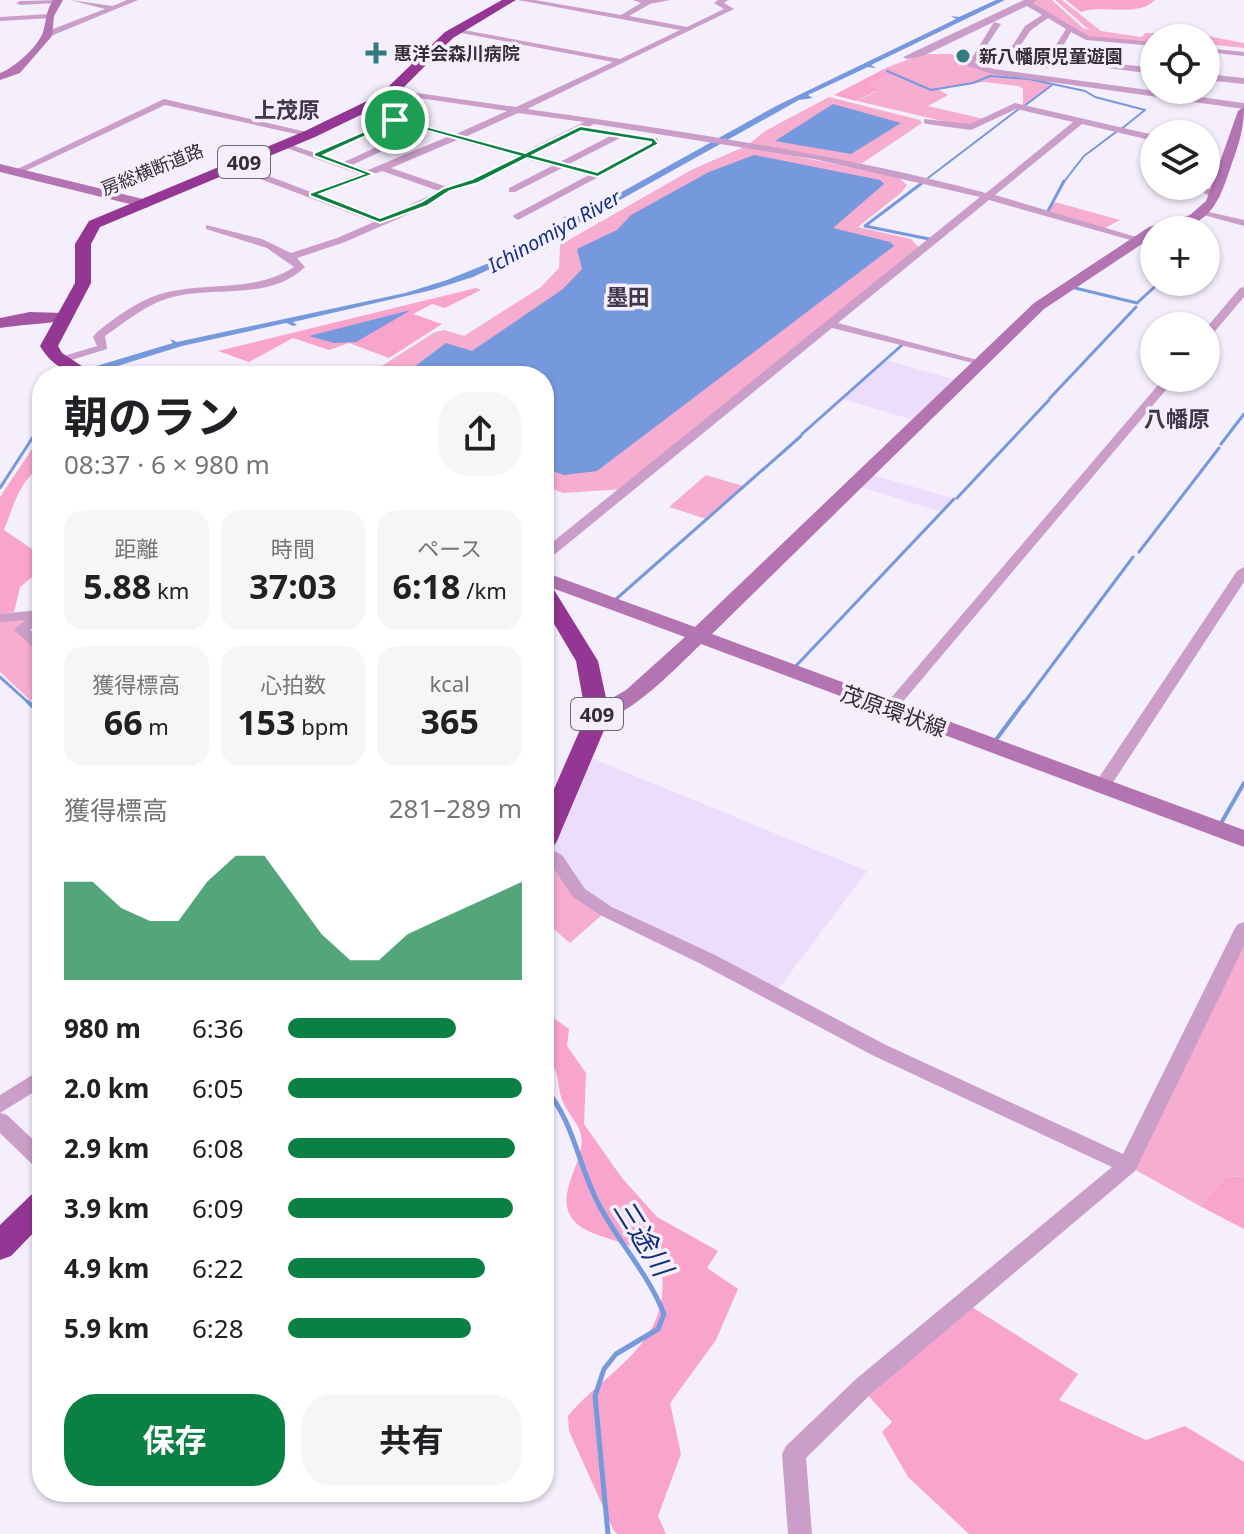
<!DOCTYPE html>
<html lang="ja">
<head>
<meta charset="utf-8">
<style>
	body { margin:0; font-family:"Noto Sans","Noto Sans JP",sans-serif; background:#f6f6f6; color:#202124; height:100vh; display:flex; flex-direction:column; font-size:30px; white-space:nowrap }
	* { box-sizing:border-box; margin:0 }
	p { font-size:26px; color:#757577 }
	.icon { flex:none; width:44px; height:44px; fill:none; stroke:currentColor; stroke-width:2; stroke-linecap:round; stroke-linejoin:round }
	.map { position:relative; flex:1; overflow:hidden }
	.panel { position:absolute; left:32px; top:366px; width:522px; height:1136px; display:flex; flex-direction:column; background:#fff; border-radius:32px; box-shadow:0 2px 6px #0004 }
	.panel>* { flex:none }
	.buttons { position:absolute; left:1140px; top:24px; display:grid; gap:16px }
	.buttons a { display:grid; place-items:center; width:80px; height:80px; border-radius:50%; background:#fff; box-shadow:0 2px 6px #0004; font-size:40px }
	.pin { position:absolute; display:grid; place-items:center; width:68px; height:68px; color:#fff; margin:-34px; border:4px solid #fff; border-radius:50%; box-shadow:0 2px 8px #0007 }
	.round { display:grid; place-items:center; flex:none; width:84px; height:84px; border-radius:32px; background:#f6f6f6 }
	.summary { display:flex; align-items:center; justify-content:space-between; height:136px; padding:0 32px }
	h1 { font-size:44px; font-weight:700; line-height:60px }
	.figures { display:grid; grid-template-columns:repeat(3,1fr); gap:12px; height:136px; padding:8px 32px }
	.figures div { display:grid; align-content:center; border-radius:20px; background:#f6f6f6; text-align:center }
	.figures b { font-size:34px; font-weight:700 }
	.figures small { font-size:22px; font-weight:400 }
	.figures p { font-size:22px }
	.chart { height:224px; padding:16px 32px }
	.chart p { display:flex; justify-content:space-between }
	.chart svg { width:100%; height:144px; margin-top:8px; fill:#0b8043; opacity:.7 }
	.button { display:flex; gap:16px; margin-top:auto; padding:16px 32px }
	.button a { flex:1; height:92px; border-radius:32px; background:#0b8043; color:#fff; font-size:32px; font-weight:700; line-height:92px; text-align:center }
	.button a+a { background:#f6f6f6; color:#202124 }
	ul { padding:0 32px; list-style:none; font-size:26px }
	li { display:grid; grid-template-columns:128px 96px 1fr; align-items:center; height:60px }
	li i { height:20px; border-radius:10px; background:#0b8043 }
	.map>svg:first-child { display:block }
	.built { fill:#ecddfd }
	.green { fill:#f7add0 }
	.forest { fill:#f8a4cc }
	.water { fill:#7698dd }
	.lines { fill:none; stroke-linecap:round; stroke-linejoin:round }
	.stream-far3 { stroke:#7698dd; stroke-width:2 }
	.stream-far2 { stroke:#7698dd; stroke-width:3 }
	.stream-far1 { stroke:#7698dd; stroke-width:4 }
	.stream { stroke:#7698dd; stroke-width:5 }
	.street { fill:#ca9ec8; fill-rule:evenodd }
	.secondary { fill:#b474b2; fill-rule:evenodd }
	.primary { fill:#a354a2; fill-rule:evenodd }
	.highway { fill:#943693; fill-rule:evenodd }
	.route { fill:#0b8043; stroke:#fff; stroke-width:2; fill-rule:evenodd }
	.poi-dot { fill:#317a7e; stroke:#f5eefd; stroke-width:3 }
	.labels { text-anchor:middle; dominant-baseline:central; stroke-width:7; stroke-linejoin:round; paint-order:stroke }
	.far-poi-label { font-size:18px; font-weight:bold; fill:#332e38; stroke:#f5eefd; text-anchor:start }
	.far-street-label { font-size:18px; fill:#332e38; stroke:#f5eefd }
	.shield { fill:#f5eefd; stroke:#6d6873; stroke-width:2 }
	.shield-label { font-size:20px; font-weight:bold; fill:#332e38 }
	.far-water-label { font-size:20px; font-style:italic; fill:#113080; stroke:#f5eefd }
	.far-quarter-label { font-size:22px; font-weight:bold; fill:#41374b; stroke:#f5eefd }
	.street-label { font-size:22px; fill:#332e38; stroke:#f5eefd }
	.near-water-label { font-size:28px; font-style:italic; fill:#113080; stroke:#f5eefd }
</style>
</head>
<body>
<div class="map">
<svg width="1244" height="1534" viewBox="0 0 1244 1534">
	<rect width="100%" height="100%" fill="#f5eefd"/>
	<!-- built -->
	<g class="built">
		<path d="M 886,360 L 960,381 L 917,421 L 842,399 Z"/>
		<path d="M 873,475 L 954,499 L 942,512 L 861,487 Z"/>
		<path d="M 591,758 L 867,871 L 776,992 L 582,890 L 551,848 L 565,824 Z"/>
	</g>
	<!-- green -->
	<g class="green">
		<path d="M 1036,0 L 1052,0 L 1083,28 L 1089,30 L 1055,0 L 1062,0 L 1101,31 L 1141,37 L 1146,33 L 1192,33 L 1244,43 L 1244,48 L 1206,44 L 1206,38 L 1154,38 L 1154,43 L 1088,37 L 1031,2 Z"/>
		<path d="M 923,54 L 951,54 L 979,68 L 1048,80 L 1047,82 L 1052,85 L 1023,107 L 1023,89 L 1019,86 L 984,82 L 938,89 L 948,95 L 928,106 L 984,119 L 968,127 L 857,101 L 877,91 L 866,84 L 897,69 L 888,67 Z"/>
		<path d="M 829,97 L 920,120 L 922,123 L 861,164 L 749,144 L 765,131 Z"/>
		<path d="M 746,146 L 898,177 L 907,185 L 902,192 L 858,227 L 911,239 L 920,249 L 623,489 L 563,493 L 544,486 L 544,376 L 366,376 L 435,332 L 444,330 L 464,336 L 541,287 L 559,268 L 560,245 L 691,170 Z"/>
		<path d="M 1055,202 L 1120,220 L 1105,228 L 1048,211 Z"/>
		<path d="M 706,475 L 743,486 L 706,519 L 669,507 Z"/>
		<path d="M 35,615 L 19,628 L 42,650 L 42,700 L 30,700 L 0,672 L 0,619 Z"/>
		<path d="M 549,856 L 603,914 L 570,943 L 544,921 L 544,863 Z"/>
		<path d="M 1244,938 L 1244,1177 L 1226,1176 L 1200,1206 L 1132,1168 Z"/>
	</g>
	<!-- forest -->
	<g class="forest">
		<path d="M 1066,0 L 1155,0 C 1137,18 1102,4 1081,12 Z"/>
		<path d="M 888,67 L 897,69 L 898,74 L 887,75 L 867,84 L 878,90 L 856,101 L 834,95 Z"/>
		<path d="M 476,288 L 481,290 L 445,308 L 432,304 L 413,314 L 442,324 L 389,358 L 349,343 L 329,350 L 293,338 L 249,362 L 218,351 Z"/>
		<path d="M 42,434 L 42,467 C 20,478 13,508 4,530 L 42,556 L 42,569 L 20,587 L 14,612 L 0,614 L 0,497 Z"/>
		<path d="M 544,1011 L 569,1029 L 567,1046 L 586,1073 L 584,1124 L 622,1178 L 657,1217 L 718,1251 L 707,1268 L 738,1289 L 716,1340 L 670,1403 L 681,1454 L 658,1516 L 666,1534 L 618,1534 L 614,1531 L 569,1431 L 568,1416 C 608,1369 670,1345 662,1272 C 653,1264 644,1254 634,1248 C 614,1237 581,1236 570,1215 C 559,1195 577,1169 581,1149 C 586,1124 565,1116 560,1093 C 557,1077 558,1066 544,1055 Z"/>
		<path d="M 1226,1176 L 1244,1177 L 1244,1229 L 1200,1206 Z"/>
		<path d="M 972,1307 L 1078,1374 L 1059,1400 L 1146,1440 L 1185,1426 L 1244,1462 L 1244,1534 L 969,1534 L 908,1477 L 882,1432 L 892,1422 L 865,1392 Z"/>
	</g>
	<!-- water -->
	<g class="water">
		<path d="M 996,0 L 1005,0 L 871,65 L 876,68 L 868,67 L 808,95 L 813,98 L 799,100 L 534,248 L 547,249 L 530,250 L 473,277 L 432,290 L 293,322 L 297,325 L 293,326 L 286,323 L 182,346 L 85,376 L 63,376 L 173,343 L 170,339 L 177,342 L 405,293 L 447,280 L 499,259 L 557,229 L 570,221 L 563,218 L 566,216 L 575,218 L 776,106 L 956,19 L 951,16 L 959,17 Z"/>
		<path d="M 833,104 L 901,123 L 851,154 L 775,141 Z"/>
		<path d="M 754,155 L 880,180 L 884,184 L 833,228 L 890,242 L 894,246 L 597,471 L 564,475 L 544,468 L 544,376 L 402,376 L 446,343 L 472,351 L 563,289 L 582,269 L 577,249 L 617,230 L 631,215 L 709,172 Z"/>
		<path d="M 411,310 L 356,342 L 334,343 L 309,336 Z"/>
	</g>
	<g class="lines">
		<!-- stream-far3 -->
		<g class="stream-far3">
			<path d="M 887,71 L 931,90 L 973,83 L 990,76 L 1029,79 L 1085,91 L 1095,97 L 1145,110 L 1120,130"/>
			<path d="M 1023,107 L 1052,85"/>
			<path d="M 928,178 L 1020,108"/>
			<path d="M 1063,183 L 1084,156 L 1116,132"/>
		</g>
		<!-- stream-far2 -->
		<g class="stream-far2">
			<path d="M 922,183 L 865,226 L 929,239"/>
			<path d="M 1048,211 L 1064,181"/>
			<path d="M 1075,288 L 1137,303 L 1160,282"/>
			<path d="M 267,376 L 272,373"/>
			<path d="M 1050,398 L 1136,307"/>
			<path d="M 802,434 L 902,345"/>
			<path d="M 1221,444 L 1244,414"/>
			<path d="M 0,488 L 42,423"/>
			<path d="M 957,498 L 1049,400"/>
			<path d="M 1139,552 L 1219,448"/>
			<path d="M 615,600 L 801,436"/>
			<path d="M 795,667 L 954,499"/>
			<path d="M 0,677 L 30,704"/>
			<path d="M 1023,704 L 1133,557"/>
		</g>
		<!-- stream-far1 -->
		<g class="stream-far1">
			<path d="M 28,702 L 42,715"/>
			<path d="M 995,741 L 1024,702"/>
			<path d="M 1220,825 L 1244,783"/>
		</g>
		<!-- stream -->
		<path class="stream" d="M 544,1087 C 574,1121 578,1165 598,1203 C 618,1242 648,1273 664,1314 L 658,1329 L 616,1354 L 604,1369 L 595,1396 L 608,1534"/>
		<!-- street -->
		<g class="street">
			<path d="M 60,0 L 57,3 L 20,5 L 16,3 L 20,1 Z"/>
			<path d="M 70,0 L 113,6 L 127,0 L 138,0 L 51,36 L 45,36 L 45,32 L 105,9 Z"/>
			<path d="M 518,0 L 535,0 L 621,15 L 641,3 L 633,0 L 670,0 L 650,4 L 629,16 L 687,27 L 724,9 L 714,3 L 718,0 L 728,0 L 724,3 L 734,9 L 527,109 C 680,131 835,153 986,193 L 1073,122 L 1016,109 L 971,130 L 927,124 L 924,123 L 924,119 L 970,124 L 1015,103 L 1154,135 L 1154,141 L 1082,124 L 995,195 L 1143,239 L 1134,241 L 989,200 L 838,323 L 985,362 L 985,366 L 832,328 L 549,559 L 544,560 L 544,549 L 980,197 L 814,159 L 594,124 L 534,155 L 560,162 L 618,132 L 624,132 L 624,136 L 569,164 L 596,172 L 650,143 L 630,138 L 630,134 L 657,138 L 660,144 L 518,220 L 513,217 L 514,215 L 589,175 L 562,168 L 515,192 L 509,192 L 509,188 L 552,166 L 526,159 L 478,183 L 450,192 L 427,206 L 345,242 L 297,258 L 305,267 C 269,302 213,285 169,298 C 145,305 125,322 105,336 L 107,349 L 65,362 L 57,362 L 57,358 L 97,346 L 93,337 L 97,332 C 120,314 144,296 173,291 C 214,283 258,291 294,267 L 267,248 L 206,229 L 206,225 L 262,239 L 291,253 L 337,238 L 374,222 L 231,168 L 231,164 L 237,164 L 311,192 L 359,174 L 278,145 L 283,142 L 315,153 L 386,121 L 356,113 L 356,109 L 456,134 L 507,111 L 392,94 L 389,93 L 389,89 L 516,107 L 613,62 L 456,32 L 453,28 L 620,59 L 680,30 ZM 518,113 L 584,122 L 524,152 L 465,137 ZM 395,123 L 416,129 L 344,162 L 324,155 ZM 425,131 L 447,137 L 368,170 L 352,165 ZM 457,140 L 517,156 L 472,179 L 447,187 L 391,168 ZM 382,171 L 439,191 L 382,218 L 320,195 Z"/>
			<path d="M 1024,0 L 1037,0 L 1033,3 L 1088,36 L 1154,42 L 1154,46 L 1086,40 L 1071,32 L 1057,57 L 1154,68 L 1154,74 L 1054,61 L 1047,68 L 1043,66 L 1046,60 L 1013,56 L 1007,62 L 1003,60 L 1006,56 L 982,53 L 975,63 L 994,69 L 1244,103 L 1244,109 L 993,74 L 967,66 L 994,22 L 1001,24 L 985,48 L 1009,51 L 1025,26 L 1042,15 L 1027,6 L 923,56 L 907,59 L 903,57 ZM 1048,18 L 1066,29 L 1049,56 L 1016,52 L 1031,30 Z"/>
			<path d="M 49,14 L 52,18 L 0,21 L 0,17 Z"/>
			<path d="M 1206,48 L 1244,52 L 1244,56 L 1206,52 Z"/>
			<path d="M 1206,74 L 1244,78 L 1244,84 L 1206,80 Z"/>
			<path d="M 164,99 L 315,134 L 310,137 L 165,105 L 19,174 L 11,172 Z"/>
			<path d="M 1192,186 L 1204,186 L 1221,196 L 1213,198 Z"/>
			<path d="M 1200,210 L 1244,220 L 1244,226 L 1200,214 Z"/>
			<path d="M 1244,287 L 1244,297 L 1210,337 L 1206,338 L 1206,328 L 1240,288 Z"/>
			<path d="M 1164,378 L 1176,378 L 895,711 L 885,711 L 882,708 L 885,705 Z"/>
			<path d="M 1244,567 L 1244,582 L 1108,790 L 1096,790 L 1094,786 L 1096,782 L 1237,571 Z"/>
			<path d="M 38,610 L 42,611 L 42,622 L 30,630 L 42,640 L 42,652 L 37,651 L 14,630 L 26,620 L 0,622 L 0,614 Z"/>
			<path d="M 544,845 L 562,855 L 585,889 L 612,907 L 715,955 L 886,1045 L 1123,1154 L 1235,928 L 1238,924 L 1244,922 L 1244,946 L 1135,1171 L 872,1393 L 806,1458 L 812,1534 L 788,1534 L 782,1454 L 786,1446 L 856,1379 L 1112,1167 L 872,1055 L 703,965 L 600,915 L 573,897 L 550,863 L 544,859 Z"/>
			<path d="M 42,1069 L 42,1087 L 0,1113 L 0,1095 Z"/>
			<path d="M 0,1113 L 7,1115 L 42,1148 L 42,1169 L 35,1167 L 0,1133 Z"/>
		</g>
		<!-- secondary -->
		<g class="secondary">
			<path d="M 53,0 L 63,0 L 54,16 L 52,36 L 20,73 L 0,80 L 0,73 C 14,68 38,47 43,32 C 47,19 45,13 53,0 Z"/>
			<path d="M 1244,107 C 1244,128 1239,144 1232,163 C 1217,209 1208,230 1154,230 L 1154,236 L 1044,309 L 712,634 L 1244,830 L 1244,847 L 701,644 C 680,664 620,728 590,721 L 587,716 L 590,711 L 626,690 L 685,637 L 544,585 L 544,572 L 695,627 L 1034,303 L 1149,227 L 1190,215 L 1206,201 L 1238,111 Z"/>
			<path d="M 0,164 L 151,201 L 153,204 L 146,208 L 0,172 Z"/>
		</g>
		<!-- primary -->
		<path class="primary" d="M 30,312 L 63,313 L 71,318 C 66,323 14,325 0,328 L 0,318 Z"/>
		<!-- highway -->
		<g class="highway">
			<path d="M 502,0 L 516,0 L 453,38 L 397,94 L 377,107 L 315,137 L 100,227 L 91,244 L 91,283 L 58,346 L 62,353 L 97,376 C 72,376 53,368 40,346 L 75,283 L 75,244 L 89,221 L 305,131 L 367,101 L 387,88 L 445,32 Z"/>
			<path d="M 544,583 L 551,585 L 598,661 L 610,716 L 557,841 L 553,847 L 544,850 L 544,812 L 586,716 L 576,661 L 544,607 Z"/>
			<path d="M 42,1191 L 42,1224 L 11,1256 L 0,1260 L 0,1225 L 31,1195 Z"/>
		</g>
	</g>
	<!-- route -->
	<path class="route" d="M 395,118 L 525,153 L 580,126 L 654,138 L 659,144 L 598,177 L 527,158 L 478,183 L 450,191 L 427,206 L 380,223 L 310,196 L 310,193 L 363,174 L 314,156 L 314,153 ZM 396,122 L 519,156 L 472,179 L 444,188 L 421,202 L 380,218 L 320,194 L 374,174 L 324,155 ZM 581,131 L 651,142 L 651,143 L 597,172 L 533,155 Z"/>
	<!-- markers -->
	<g class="poi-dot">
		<path d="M372 41h8v8h8v8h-8v8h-8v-8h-8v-8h8z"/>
		<circle cx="963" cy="56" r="8"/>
	</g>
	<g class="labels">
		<!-- far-poi labels -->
		<g class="far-poi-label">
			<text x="394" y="53">惠洋会森川病院</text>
			<text x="979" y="56">新八幡原児童遊園</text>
		</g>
		<!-- far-street labels -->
		<g class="far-street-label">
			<text transform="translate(152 169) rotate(-22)">房総横断道路</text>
		</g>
		<!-- shield labels -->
		<g class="shield">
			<rect x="218" y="146" width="52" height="32" rx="6"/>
			<rect x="571" y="698" width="52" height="32" rx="6"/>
		</g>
		<g class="shield-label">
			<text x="244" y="162">409</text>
			<text x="597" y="714">409</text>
		</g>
		<!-- far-water labels -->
		<g class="far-water-label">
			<text transform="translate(554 231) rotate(-29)">Ichinomiya River</text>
		</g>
		<!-- far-quarter labels -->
		<g class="far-quarter-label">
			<text x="287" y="109">上茂原</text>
			<text x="628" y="296">墨田</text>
			<text x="1177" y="418">八幡原</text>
		</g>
		<!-- street labels -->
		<g class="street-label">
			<text transform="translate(894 710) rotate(20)">茂原環状線</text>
		</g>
		<!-- near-water labels -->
		<g class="near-water-label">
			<text transform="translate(644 1237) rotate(58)">三途川</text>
		</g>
	</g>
</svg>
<div class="buttons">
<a><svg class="icon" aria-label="locate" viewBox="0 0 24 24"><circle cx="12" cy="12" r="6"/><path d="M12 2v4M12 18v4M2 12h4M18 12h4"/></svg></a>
<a><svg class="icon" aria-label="layers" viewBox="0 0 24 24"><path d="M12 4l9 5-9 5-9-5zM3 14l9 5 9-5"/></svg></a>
<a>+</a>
<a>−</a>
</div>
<div class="pin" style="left:395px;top:120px;background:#1e9e55"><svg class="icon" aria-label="arrive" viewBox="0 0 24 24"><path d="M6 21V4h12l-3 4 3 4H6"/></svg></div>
<section class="panel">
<div class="summary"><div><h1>朝のラン</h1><p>08:37 · 6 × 980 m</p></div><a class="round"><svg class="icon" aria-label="share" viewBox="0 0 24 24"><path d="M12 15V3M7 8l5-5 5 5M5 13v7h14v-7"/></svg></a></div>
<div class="figures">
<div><p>距離</p><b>5.88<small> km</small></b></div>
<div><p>時間</p><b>37:03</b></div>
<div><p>ペース</p><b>6:18<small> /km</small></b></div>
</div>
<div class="figures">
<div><p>獲得標高</p><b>66<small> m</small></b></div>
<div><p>心拍数</p><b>153<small> bpm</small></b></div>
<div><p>kcal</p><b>365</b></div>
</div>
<div class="chart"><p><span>獲得標高</span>281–289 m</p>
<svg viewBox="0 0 160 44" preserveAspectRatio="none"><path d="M0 44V14L10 14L20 22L30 26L40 26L50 14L60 6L70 6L80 18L90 30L100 38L110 38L120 30L130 26L140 22L150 18L160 14V44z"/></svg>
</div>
<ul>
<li><b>980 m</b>6:36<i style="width:72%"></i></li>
<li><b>2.0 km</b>6:05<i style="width:100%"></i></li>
<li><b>2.9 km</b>6:08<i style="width:97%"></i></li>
<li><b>3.9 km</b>6:09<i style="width:96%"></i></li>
<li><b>4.9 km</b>6:22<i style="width:84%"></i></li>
<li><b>5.9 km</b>6:28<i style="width:78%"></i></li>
</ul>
<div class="button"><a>保存</a><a>共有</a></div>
</section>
</div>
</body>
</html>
